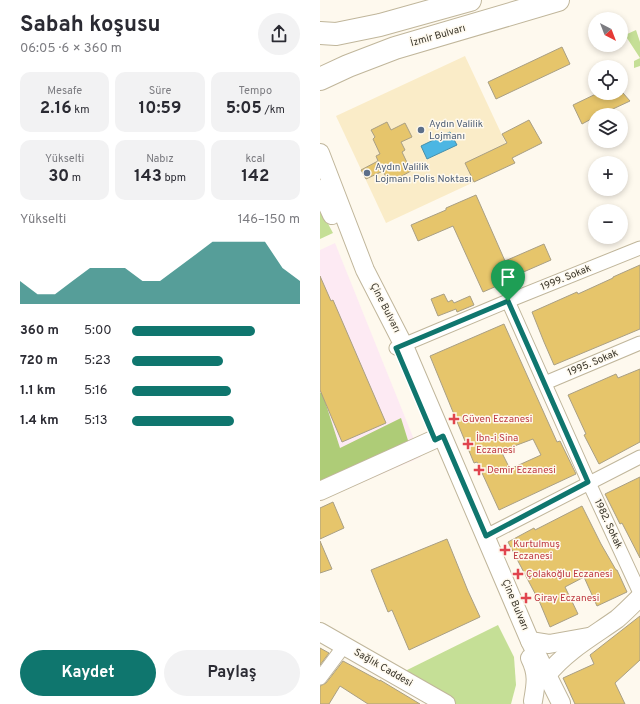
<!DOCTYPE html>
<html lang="tr">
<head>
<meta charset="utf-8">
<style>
	body { margin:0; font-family:Overpass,sans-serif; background:#f2f2f3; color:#2b2b33; height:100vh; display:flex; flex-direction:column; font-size:15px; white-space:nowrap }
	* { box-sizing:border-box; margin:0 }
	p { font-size:13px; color:#7c7c81 }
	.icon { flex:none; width:22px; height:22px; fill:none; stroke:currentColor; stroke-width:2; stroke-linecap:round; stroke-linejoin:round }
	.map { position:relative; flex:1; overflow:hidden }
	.sheet { display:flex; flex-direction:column; background:#fff; width:320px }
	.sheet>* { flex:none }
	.needle { width:26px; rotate:138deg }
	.controls { position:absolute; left:268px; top:12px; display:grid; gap:8px }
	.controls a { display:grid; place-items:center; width:40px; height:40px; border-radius:50%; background:#fff; box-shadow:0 2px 6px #0003; font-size:20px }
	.pin { position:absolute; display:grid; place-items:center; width:34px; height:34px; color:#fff; margin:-41px -17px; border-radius:50% 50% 50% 0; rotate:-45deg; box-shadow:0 0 4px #0007 }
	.pin .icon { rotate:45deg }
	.round { display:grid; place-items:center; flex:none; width:42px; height:42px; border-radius:21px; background:#f2f2f3 }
	.overview { display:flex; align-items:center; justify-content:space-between; height:68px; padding:0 20px }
	h1 { font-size:22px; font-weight:700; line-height:30px }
	.metrics { display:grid; grid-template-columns:repeat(3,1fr); gap:6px; height:68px; padding:4px 20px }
	.metrics div { display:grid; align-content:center; border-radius:10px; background:#f2f2f3; text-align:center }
	.metrics b { font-size:17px; font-weight:700 }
	.metrics small { font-size:11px; font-weight:400 }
	.metrics p { font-size:11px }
	.chart { height:112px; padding:8px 20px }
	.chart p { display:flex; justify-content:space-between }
	.chart svg { width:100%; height:72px; margin-top:4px; fill:#0f766e; opacity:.7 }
	.primary-button { display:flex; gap:8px; margin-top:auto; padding:8px 20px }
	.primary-button a { flex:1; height:46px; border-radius:24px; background:#0f766e; color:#fff; font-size:16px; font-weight:700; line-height:46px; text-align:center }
	.primary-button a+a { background:#f2f2f3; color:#2b2b33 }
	ul { padding:0 20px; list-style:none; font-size:13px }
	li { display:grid; grid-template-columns:64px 48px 1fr; align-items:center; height:30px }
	li i { height:10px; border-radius:5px; background:#0f766e }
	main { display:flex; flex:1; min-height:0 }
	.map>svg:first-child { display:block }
	.built { fill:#faecc8 }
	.medical { fill:#fdeaf3 }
	.green { fill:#c5df96 }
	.forest { fill:#aecc77 }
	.water { fill:#4cb6e3; stroke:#468fab }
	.building { fill:#e6c56b; stroke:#a99f84; fill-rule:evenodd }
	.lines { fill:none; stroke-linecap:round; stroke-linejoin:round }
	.street-casing { stroke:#c0b69b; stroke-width:15 }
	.secondary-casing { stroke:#c0b69b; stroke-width:20 }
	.highway-casing { stroke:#c0b69b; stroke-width:24 }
	.street { stroke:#fff; stroke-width:13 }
	.secondary { stroke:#fff; stroke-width:18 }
	.highway { stroke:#fff; stroke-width:22 }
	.route-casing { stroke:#fff; stroke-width:8 }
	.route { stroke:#0f766e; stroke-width:5 }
	.service-dot { fill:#5c6f8a; stroke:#fef9ee; stroke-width:1.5 }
	.health-dot { fill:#e0444e; stroke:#fef9ee; stroke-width:1.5 }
	.labels { text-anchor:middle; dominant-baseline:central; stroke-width:3; stroke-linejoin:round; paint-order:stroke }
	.street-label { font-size:10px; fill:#373328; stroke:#fef9ee }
	.service-label { font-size:10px; fill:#4e5e75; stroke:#fef9ee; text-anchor:start }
	.health-label { font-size:10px; fill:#be3a42; stroke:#fef9ee; text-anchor:start }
</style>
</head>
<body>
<main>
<section class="sheet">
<div class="overview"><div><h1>Sabah koşusu</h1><p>06:05 · 6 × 360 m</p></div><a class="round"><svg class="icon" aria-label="share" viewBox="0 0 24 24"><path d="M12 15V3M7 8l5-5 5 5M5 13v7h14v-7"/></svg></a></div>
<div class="metrics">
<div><p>Mesafe</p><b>2.16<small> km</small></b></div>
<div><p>Süre</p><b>10:59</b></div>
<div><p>Tempo</p><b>5:05<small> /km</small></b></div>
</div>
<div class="metrics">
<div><p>Yükselti</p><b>30<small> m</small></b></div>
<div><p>Nabız</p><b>143<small> bpm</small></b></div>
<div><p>kcal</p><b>142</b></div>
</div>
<div class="chart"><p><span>Yükselti</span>146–150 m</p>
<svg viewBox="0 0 160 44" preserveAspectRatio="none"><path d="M0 44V30L10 38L20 38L30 30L40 22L50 22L60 22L70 30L80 30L90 22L100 14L110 6L120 6L130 6L140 6L150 22L160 30V44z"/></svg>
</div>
<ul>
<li><b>360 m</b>5:00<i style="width:73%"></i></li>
<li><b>720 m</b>5:23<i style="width:54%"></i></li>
<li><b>1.1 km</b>5:16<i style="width:59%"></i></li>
<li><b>1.4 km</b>5:13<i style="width:61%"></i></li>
</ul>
<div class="primary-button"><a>Kaydet</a><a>Paylaş</a></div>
</section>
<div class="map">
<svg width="320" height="704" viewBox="0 0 320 704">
	<rect width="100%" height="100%" fill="#fef9ee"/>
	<!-- built -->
	<path class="built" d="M 145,56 L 195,163 L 66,223 L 16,116 Z"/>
	<!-- medical -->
	<path class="medical" d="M 15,243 L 101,457 L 0,501 L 0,250 Z"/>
	<!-- green -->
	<g class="green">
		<path d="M 316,30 L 320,42 L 320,66 L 314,68 L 314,61 L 320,58 L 305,35 Z"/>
		<path d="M 0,209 L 13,233 L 0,239 Z"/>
		<path d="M 178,625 L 194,657 L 196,685 L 191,704 L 135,704 L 81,673 Z"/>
	</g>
	<!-- forest -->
	<path class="forest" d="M 2,392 L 20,448 L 81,418 L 91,450 L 0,491 L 0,393 Z"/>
	<!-- water -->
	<path class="water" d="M 130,132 L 137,145 L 107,159 L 101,146 Z"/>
	<!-- building -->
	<g class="building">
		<path d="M 242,47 L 250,64 L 176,99 L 168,82 Z"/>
		<path d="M 278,93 L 303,93 L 310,101 L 280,115 L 275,115 L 275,117 L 262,124 L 253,105 Z"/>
		<path d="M 209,120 L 222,143 L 192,158 L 195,163 L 154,182 L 145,163 L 187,143 L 182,134 Z"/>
		<path d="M 67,122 L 71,130 L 85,123 L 92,137 L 81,142 L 85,150 L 82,152 L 91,171 L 69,183 L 63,171 L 46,179 L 41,170 L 58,161 L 56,156 L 60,154 L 53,139 L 55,137 L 51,130 Z"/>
		<path d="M 156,195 L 185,261 L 224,244 L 231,260 L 192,277 L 193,279 L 163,292 L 133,226 L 98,241 L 91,225 L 126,210 L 126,208 Z"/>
		<path d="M 320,265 L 320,329 L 234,365 L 224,342 L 212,312 L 257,292 L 258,294 L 293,278 L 293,277 Z"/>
		<path d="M 0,276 L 11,301 L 13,300 L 66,423 L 22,442 L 0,390 Z"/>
		<path d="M 124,294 L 128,302 L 132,300 L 134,303 L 150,296 L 154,305 L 137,312 L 136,309 L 118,316 L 111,299 Z"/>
		<path d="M 184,324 L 237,442 L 240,441 L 256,474 L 179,510 L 157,462 L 154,463 L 110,356 ZM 213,439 L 221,455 L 190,469 L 181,451 Z"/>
		<path d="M 320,369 L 320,442 L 279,464 L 264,435 L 266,434 L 248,395 L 296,374 L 298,378 Z"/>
		<path d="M 320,477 L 320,558 L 302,523 L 300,524 L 285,494 Z"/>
		<path d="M 13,502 L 24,528 L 0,539 L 0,508 Z"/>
		<path d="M 262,506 L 281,544 L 296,570 L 297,570 L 307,592 L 277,606 L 264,577 L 245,587 L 258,614 L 230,627 L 220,603 L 188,542 L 214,528 L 215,530 Z"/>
		<path d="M 127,539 L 148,591 L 160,617 L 89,650 L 72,610 L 68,612 L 51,570 Z"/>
		<path d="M 0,541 L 12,569 L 0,573 Z"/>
		<path d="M 320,616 L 320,660 L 295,683 L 305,704 L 255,704 L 243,678 L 274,664 L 270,655 Z"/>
		<path d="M 0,648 L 9,653 L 0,665 Z"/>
		<path d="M 23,661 L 60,681 L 60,680 L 100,704 L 48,704 L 20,686 L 9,704 L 0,704 L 0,686 L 6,683 Z"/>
	</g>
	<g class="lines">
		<!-- street casing -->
		<g class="street-casing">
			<g id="street">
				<path d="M 188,301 L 269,483 L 320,593"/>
				<path d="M 76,348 L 188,301 L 320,248"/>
				<path d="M 225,383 L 320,343"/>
				<path d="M 166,536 L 320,457"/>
				<path d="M 0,678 L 24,646"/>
			</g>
		</g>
		<!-- secondary casing -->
		<g class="secondary-casing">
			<g id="secondary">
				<path d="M 0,153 L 45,270 L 84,346 L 210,641 L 241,703"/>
				<path d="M 0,189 L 12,215"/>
				<path d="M 0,491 L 115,439"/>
				<path d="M 0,632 L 126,704"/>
				<path d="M 210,641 L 229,644 L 268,637"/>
				<path d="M 210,658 C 218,674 216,684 213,701"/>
				<path d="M 227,675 C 246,651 273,636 297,619 C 305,612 313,604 320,597"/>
			</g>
		</g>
		<!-- highway casing -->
		<g class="highway-casing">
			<g id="highway">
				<path d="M 0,33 L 16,34 L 60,25 L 150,0"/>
				<path d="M 0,79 L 28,66 L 75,48 L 238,0"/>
			</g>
		</g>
		<!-- street -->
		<use href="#street" class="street"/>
		<!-- secondary -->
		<use href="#secondary" class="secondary"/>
		<!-- highway -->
		<use href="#highway" class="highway"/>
	</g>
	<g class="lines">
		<!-- route casing -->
		<g class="route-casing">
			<path id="route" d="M 188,301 L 268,482 L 166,536 L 123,436 L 115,440 L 76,348 Z"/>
		</g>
		<!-- route -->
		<use href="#route" class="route"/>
	</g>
	<!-- markers -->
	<g class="service-dot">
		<circle cx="101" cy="130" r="4"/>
		<circle cx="47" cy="173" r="4"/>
	</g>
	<g class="health-dot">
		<path d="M132 413h4v4h4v4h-4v4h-4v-4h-4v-4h4z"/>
		<path d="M146 438h4v4h4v4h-4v4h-4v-4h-4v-4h4z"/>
		<path d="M157 464h4v4h4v4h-4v4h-4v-4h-4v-4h4z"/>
		<path d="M183 544h4v4h4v4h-4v4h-4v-4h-4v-4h4z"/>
		<path d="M196 568h4v4h4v4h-4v4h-4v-4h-4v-4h4z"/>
		<path d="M204 592h4v4h4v4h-4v4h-4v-4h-4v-4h4z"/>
	</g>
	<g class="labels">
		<!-- street labels -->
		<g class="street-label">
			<text transform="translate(118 36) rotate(-16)">İzmir Bulvarı</text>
			<text transform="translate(246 278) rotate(-22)">1999. Sokak</text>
			<text transform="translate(65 308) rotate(63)">Çine Bulvarı</text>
			<text transform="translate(273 363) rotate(-23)">1995. Sokak</text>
			<text transform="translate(288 524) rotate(65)">1982. Sokak</text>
			<text transform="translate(195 605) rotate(67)">Çine Bulvarı</text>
			<text transform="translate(63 668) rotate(30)">Sağlık Caddesi</text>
		</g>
		<!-- service labels -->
		<g class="service-label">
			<text x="109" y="124">Aydın Valilik<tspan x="109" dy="12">Lojmanı</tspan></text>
			<text x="55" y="167">Aydın Valilik<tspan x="55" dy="12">Lojmanı Polis Noktası</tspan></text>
		</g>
		<!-- health labels -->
		<g class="health-label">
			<text x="142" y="419">Güven Eczanesi</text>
			<text x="156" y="438">İbn-i Sina<tspan x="156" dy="12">Eczanesi</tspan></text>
			<text x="167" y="470">Demir Eczanesi</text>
			<text x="193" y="544">Kurtulmuş<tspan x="193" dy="12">Eczanesi</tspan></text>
			<text x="206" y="574">Çolakoğlu Eczanesi</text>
			<text x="214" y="598">Giray Eczanesi</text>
		</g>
	</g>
</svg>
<div class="controls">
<a><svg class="needle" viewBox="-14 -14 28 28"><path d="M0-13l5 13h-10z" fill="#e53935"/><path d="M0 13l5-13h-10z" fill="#7c7c81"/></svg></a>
<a><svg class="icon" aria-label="locate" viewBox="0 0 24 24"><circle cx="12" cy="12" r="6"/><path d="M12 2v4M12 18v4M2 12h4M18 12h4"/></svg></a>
<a><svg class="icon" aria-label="layers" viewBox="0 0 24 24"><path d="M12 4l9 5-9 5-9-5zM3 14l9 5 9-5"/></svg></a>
<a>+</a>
<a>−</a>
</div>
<div class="pin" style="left:188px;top:301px;background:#1e9e55"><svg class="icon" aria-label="arrive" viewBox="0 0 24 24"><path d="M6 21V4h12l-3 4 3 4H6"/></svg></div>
</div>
</main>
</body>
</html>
